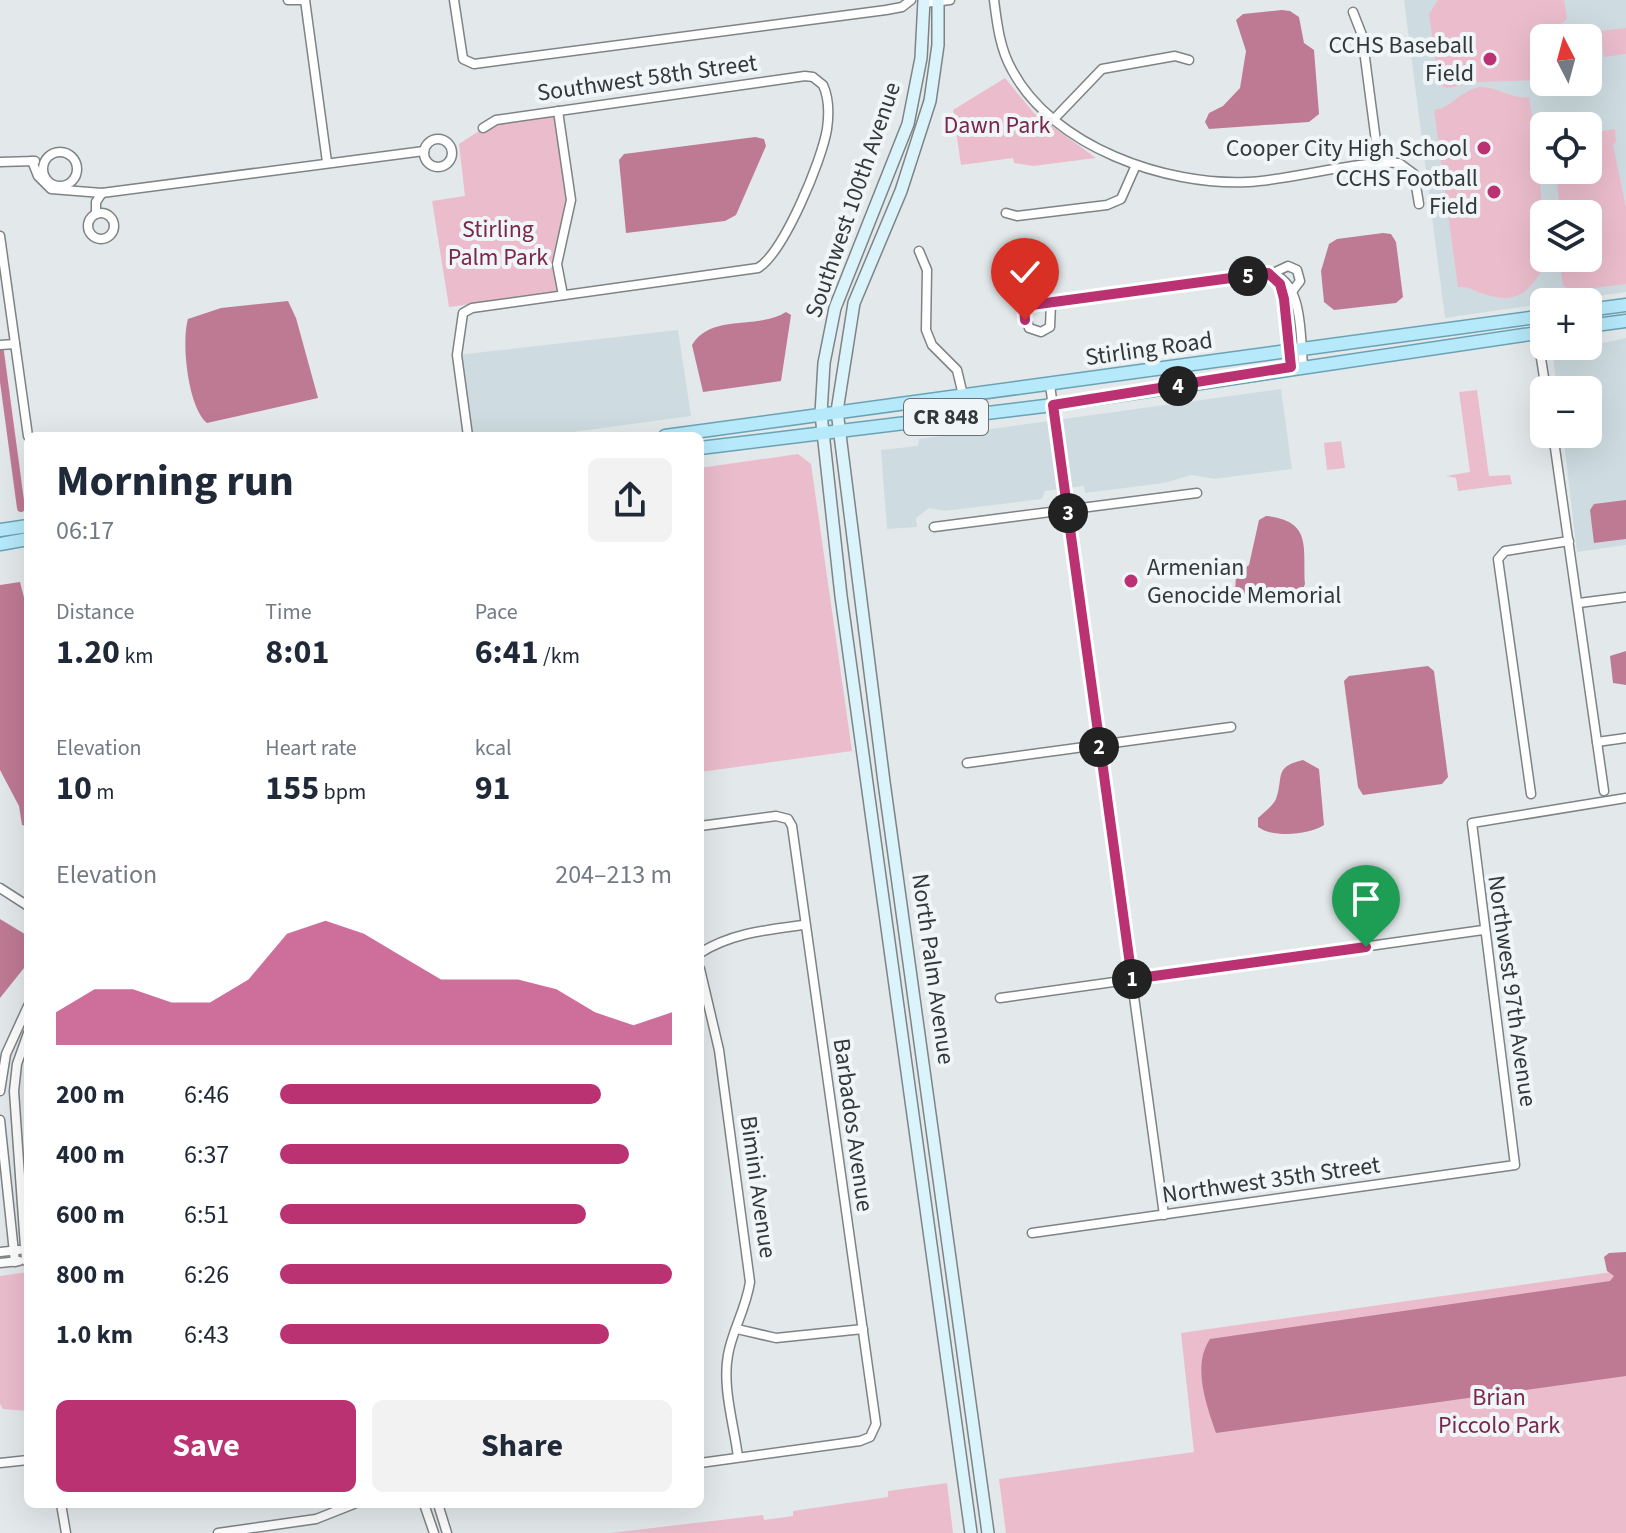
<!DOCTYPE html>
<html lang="en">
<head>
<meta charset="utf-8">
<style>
	body { margin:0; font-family:"Source Sans 3",sans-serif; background:#f2f2f3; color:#1f2937; height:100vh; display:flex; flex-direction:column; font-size:30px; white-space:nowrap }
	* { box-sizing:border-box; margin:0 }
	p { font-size:26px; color:#747a83 }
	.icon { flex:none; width:44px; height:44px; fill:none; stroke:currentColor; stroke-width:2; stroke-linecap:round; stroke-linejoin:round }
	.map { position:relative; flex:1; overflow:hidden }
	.sheet { position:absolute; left:24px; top:432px; width:680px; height:1076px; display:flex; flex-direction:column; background:#fff; border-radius:12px; box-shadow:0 8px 32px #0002 }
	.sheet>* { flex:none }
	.needle { width:52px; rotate:354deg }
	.fabs { position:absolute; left:1530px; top:24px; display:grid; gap:16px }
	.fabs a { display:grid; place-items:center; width:72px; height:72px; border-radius:12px; background:#fff; box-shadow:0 8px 32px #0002; font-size:40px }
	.pin { position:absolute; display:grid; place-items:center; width:68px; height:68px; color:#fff; margin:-82px -34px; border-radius:50% 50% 50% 0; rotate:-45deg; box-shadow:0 0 8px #0007 }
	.pin .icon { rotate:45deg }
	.km { position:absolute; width:40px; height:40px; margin:-20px; border-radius:50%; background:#222; color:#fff; font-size:22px; line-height:40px; text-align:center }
	.round { display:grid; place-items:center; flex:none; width:84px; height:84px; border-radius:12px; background:#f2f2f3 }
	.head { display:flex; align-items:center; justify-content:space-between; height:136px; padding:0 32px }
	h1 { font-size:44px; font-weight:700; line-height:60px }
	.stats { display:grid; grid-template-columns:repeat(3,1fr); gap:12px; height:136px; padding:8px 32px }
	.stats div { display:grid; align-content:center }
	.stats b { font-size:34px; font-weight:700 }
	.stats small { font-size:22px; font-weight:400 }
	.stats p { font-size:22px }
	.chart { height:224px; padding:16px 32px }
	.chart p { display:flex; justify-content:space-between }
	.chart svg { width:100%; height:144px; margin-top:8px; fill:#ba3272; opacity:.7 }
	.cta { display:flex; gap:16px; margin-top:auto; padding:16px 32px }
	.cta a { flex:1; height:92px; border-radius:12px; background:#ba3272; color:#fff; font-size:32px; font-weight:700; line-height:92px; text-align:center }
	.cta a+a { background:#f2f2f3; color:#1f2937 }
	ul { padding:0 32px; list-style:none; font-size:26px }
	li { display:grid; grid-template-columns:128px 96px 1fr; align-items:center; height:60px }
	li i { height:20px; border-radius:10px; background:#ba3272 }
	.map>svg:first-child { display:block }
	.built { fill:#cedce1; fill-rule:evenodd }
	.green { fill:#ebbdcc }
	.water { fill:#be7a93 }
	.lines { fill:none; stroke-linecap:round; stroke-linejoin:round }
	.canal { stroke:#be7a93; stroke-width:8 }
	.street-casing { stroke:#7e8385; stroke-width:11 }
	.secondary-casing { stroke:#7e8385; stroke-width:14 }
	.primary-casing { stroke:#6aa2b4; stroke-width:15 }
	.street { stroke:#fff; stroke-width:8 }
	.secondary { stroke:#dbf4fc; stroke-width:11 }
	.primary { stroke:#b6e9fa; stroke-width:12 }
	.route-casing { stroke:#fff; stroke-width:16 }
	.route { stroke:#ba3272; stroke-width:10 }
	.poi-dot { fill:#ba3272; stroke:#f0f6f8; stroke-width:3 }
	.labels { text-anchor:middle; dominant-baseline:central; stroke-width:8; stroke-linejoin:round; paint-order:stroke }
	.shield { fill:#f0f6f8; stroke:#6d7172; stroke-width:2 }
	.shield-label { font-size:22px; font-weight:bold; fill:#353838 }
	.poi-label { font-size:24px; fill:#353838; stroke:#f0f6f8; text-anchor:end }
	.street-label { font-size:24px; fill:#353838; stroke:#f0f6f8 }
	.park-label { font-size:24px; fill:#7a274c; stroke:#f0f6f8 }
</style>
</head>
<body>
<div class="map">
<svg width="1626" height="1533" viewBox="0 0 1626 1533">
	<rect width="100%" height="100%" fill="#e3e9eb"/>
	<!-- built -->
	<g class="built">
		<path d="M 1404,0 L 1626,0 L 1626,292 L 1445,318 ZM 1544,38 L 1588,38 L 1588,82 L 1544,82 ZM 1544,126 L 1588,126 L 1588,170 L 1544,170 ZM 1544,214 L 1588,214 L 1588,258 L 1544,258 Z"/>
		<path d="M 678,330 L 691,416 L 544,436 L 468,436 L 457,355 Z"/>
		<path d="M 1626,338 L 1626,545 L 1577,552 L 1563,434 L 1588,434 L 1588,390 L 1557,390 L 1552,346 L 1588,346 Z"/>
		<path d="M 1281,389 L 1292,469 L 1214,479 L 1192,475 L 1164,483 L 1085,493 L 1084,486 L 1045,491 L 1042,499 L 945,511 L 929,508 L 916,518 L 917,527 L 887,529 L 881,450 L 918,446 L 919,439 Z"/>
	</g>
	<!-- green -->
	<g class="green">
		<path d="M 1438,0 L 1564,0 L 1567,19 L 1561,24 L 1562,38 L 1544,38 L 1544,80 L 1477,82 L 1447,88 L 1439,84 L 1429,14 Z"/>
		<path d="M 1626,28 L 1626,54 L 1604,57 L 1600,31 Z"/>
		<path d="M 1005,78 L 1034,113 L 1096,158 L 1033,166 L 1014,163 L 1013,158 L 961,165 L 953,110 Z"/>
		<path d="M 1479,87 C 1498,86 1512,100 1529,97 C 1537,151 1544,204 1544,258 L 1551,259 C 1533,280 1526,307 1487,295 C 1475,292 1471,286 1458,287 L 1434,110 C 1451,108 1460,91 1479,87 Z"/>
		<path d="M 558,111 L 571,207 L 559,251 L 562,292 L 449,307 L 432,201 L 465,196 L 459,144 L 496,120 Z"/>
		<path d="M 1615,129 L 1616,142 L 1613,145 L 1626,207 L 1626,284 L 1571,291 L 1563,285 L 1559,258 L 1588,258 L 1588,214 L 1560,214 L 1556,170 L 1588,170 L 1588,133 Z"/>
		<path d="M 1477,390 L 1489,476 L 1510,475 L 1512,484 L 1458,491 L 1456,478 L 1446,476 L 1470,472 L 1459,392 Z"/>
		<path d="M 1341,441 L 1345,468 L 1327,470 L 1324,443 Z"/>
		<path d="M 798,454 L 811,464 L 852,751 L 700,772 L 700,468 Z"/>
		<path d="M 1626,1270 L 1626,1533 L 1006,1533 L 999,1479 L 1194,1452 L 1181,1333 Z"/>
		<path d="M 28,1272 L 28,1411 L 3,1409 L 0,1404 L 0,1276 Z"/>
		<path d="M 947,1483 L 953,1533 L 610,1533 L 763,1515 L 764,1520 L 793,1516 L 793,1511 L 888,1497 L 888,1491 Z"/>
	</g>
	<!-- water -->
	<g class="water">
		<path d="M 1282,10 L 1290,11 L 1299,17 L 1304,43 L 1314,50 L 1319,114 L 1309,122 L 1209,129 L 1205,122 L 1209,113 L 1223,106 L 1240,88 L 1246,51 L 1236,20 L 1243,14 Z"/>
		<path d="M 755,137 L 764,139 L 766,146 L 736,215 L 725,221 L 626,233 L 619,160 L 624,154 Z"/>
		<path d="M 1383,233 L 1391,234 L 1396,242 L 1403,297 L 1396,303 L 1334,310 L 1324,302 L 1321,271 L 1329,244 L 1337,239 Z"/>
		<path d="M 288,301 L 296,318 L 318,398 L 207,423 C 188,408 181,342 188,319 L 221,308 Z"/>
		<path d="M 786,312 L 791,315 L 781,381 L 703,392 L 692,345 C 711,313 759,330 786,312 Z"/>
		<path d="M 1626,500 L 1626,539 L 1594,543 L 1590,510 L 1594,504 Z"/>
		<path d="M 1266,516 C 1312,521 1303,546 1305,584 L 1303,589 L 1241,598 L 1235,593 L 1236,574 L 1249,565 L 1259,520 Z"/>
		<path d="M 20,582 L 28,613 L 28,827 L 22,825 L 19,806 L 0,770 L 0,585 Z"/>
		<path d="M 1626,651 L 1626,685 L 1613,683 L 1610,656 Z"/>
		<path d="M 1428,666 L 1434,671 L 1448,777 L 1442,784 L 1363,795 L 1358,787 L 1344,681 L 1349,676 Z"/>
		<path d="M 1303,760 L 1319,769 L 1324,825 C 1309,835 1273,838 1258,827 L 1258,818 C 1263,813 1273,806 1276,799 C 1284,777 1273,767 1303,760 Z"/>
		<path d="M 0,919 L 28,936 L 28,963 L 0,998 Z"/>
		<path d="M 1626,1252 L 1626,1376 L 1216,1433 C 1206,1404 1192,1366 1210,1339 L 1610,1281 L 1614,1276 L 1607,1271 L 1604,1257 L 1609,1253 Z"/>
	</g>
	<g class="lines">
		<!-- canal -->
		<path class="canal" d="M 0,352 L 21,508"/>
		<!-- street casing -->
		<g class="street-casing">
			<g id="street">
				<path d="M 288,0 L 304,0"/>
				<path d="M 305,0 L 327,162"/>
				<path d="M 454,0 L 463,59 L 474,64 L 886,10 L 902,7 L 911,0"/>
				<path d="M 994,0 C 997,24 1000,49 1012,70 C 1053,147 1166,186 1248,182 C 1298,179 1350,161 1399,163 L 1414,174 L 1419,204"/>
				<path d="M 924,3 L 950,0"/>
				<path d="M 1353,12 L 1362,35 L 1379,164"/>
				<path d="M 558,111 L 571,200 L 557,264 L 563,295"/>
				<path d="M 1055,118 L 1102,69 L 1175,56 L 1189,60"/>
				<circle cx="438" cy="153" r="14"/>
				<circle cx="60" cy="169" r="17"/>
				<path d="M 32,161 L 38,176 L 51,189 L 102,193 L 424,151"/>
				<path d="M 0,162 L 35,161"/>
				<circle cx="101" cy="226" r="13"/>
				<path d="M 1006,213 L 1017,216 L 1107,205 L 1121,199 L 1136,165"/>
				<path d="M 96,214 L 96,202 L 102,193"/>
				<path d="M 0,236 L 28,436"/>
				<path d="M 919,251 L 927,270 L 926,330 L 932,345 L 957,370 L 963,395"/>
				<path d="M 1268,273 C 1293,292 1288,339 1291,367"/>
				<path d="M 1273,273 L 1288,266 L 1297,270 L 1300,281 L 1291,293"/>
				<path d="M 1051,303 L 1050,327 L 1041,332 L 1029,328 L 1024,306 L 1268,273 C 1304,279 1300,336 1303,366"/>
				<path d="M 1537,333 L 1546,390"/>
				<path d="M 0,345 L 15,344"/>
				<path d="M 1050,385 L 1164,1215"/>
				<path d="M 1553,434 L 1604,791"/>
				<path d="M 468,436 L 457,355 L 463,313 L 472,308 L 758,268 C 784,252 822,160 827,129 C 829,115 829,98 823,85 L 813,77 L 805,76 L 496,120 L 483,128"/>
				<path d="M 934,527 L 1197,493"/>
				<path d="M 1579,603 L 1626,597"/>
				<path d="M 1597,742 L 1626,738"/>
				<path d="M 967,763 L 1231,727"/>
				<path d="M 1531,794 L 1498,559 L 1505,551 L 1569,541"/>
				<path d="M 700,826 L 776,816 L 788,819 L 792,826 L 876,1424 L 870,1437 L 860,1441 L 700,1463"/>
				<path d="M 0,888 L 28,906"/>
				<path d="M 700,953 C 732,933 766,930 803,925"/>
				<path d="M 700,969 L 719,1050 L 750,1282 C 746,1309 732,1331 728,1355 C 722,1387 734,1425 738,1457"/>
				<path d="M 1000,998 L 1483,930"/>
				<path d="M 0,1091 L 6,1054 L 28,1006"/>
				<path d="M 0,1120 L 15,1262"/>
				<path d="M 1032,1233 L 1515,1165 L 1472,823 L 1626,798"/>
				<path d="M 0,1252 L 19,1250"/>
				<path d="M 26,1261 L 14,1091 L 17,1064 L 28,1033"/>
				<path d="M 0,1263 L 19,1261"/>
				<path d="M 737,1329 L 776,1338 L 863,1329"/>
				<path d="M 0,1463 L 28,1460"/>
				<path d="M 61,1504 L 66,1533"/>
				<path d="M 424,1504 L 434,1533"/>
				<path d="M 438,1504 L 447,1533"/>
				<path d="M 218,1533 L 316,1519 L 354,1504"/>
			</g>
		</g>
		<!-- secondary casing -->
		<g class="secondary-casing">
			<g id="secondary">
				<path d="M 924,0 L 921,58 L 908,124 L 835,308 L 824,363 L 821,414 L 841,596 L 971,1533"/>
				<path d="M 938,0 L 938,45 L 930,101 L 901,191 L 854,303 L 837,411 L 884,782 L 988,1533"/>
			</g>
		</g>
		<!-- primary casing -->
		<g class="primary-casing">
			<g id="primary">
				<path d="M 1588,310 L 1626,305"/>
				<path d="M 1588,326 L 1626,321"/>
				<path d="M 665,436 L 1544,316"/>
				<path d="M 700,448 L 1053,405 L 1544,332"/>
				<path d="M 0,530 L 28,526"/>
				<path d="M 0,544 L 28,539"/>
			</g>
		</g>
		<!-- street -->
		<use href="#street" class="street"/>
		<!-- secondary -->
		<use href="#secondary" class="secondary"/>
		<!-- primary -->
		<use href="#primary" class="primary"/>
	</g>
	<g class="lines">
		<!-- route casing -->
		<g class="route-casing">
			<path id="route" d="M 1025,320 L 1024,306 L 1268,273 L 1280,284 L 1284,299 L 1291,367 L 1053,405 L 1132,979 L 1366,947"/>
		</g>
		<!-- route -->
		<use href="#route" class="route"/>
	</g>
	<!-- markers -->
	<g class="poi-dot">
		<circle cx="1490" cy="59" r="8"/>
		<circle cx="1484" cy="148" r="8"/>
		<circle cx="1494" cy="192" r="8"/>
		<circle cx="1131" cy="581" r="8"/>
	</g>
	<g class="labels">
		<!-- shield labels -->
		<rect class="shield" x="904" y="399" width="84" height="36" rx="6"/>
		<g class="shield-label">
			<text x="946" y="417">CR 848</text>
		</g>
		<!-- poi labels -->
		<g class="poi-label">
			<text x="1474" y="45">CCHS Baseball<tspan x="1474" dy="28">Field</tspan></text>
			<text x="1468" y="148">Cooper City High School</text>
			<text x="1478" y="178">CCHS Football<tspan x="1478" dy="28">Field</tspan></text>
			<text x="1147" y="567" text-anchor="start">Armenian<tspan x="1147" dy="28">Genocide Memorial</tspan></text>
		</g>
		<!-- street labels -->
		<g class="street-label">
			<text transform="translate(647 78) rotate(-8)">Southwest 58th Street</text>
			<text transform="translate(853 200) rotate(-71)">Southwest 100th Avenue</text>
			<text transform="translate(1149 349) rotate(-8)">Stirling Road</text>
			<text transform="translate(933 969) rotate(82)">North Palm Avenue</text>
			<text transform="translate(1512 991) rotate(82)">Northwest 97th Avenue</text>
			<text transform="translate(853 1125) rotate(82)">Barbados Avenue</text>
			<text transform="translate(1271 1180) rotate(-8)">Northwest 35th Street</text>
			<text transform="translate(758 1187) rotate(82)">Bimini Avenue</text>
		</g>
		<!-- park labels -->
		<g class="park-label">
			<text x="997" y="125">Dawn Park</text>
			<text x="498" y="229">Stirling<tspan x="498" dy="28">Palm Park</tspan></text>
			<text x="1499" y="1397">Brian<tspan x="1499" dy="28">Piccolo Park</tspan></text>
		</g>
	</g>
</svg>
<div class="fabs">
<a><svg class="needle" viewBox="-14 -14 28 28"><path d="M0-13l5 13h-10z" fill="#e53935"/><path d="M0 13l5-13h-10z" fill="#747a83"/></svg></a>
<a><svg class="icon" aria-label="locate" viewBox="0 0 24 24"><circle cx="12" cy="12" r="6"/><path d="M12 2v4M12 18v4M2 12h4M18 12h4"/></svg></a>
<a><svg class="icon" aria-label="layers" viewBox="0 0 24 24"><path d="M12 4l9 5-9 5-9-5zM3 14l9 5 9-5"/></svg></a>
<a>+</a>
<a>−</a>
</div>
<div class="pin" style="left:1366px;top:947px;background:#1e9e55"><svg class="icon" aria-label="arrive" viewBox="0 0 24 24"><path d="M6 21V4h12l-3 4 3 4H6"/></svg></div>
<div class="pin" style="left:1025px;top:320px;background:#d93025"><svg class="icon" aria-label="check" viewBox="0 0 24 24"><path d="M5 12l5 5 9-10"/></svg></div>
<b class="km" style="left:1132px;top:979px">1</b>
<b class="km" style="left:1099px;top:747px">2</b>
<b class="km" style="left:1068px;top:513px">3</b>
<b class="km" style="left:1178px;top:386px">4</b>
<b class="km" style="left:1248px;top:276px">5</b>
<section class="sheet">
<div class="head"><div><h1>Morning run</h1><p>06:17</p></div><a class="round"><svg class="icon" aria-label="share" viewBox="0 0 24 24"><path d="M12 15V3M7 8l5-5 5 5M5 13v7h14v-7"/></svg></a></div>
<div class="stats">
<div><p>Distance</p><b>1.20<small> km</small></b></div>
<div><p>Time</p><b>8:01</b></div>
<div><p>Pace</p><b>6:41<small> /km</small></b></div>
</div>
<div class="stats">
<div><p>Elevation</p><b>10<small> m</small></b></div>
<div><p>Heart rate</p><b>155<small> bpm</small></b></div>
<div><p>kcal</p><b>91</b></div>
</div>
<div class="chart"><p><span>Elevation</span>204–213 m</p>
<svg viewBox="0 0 160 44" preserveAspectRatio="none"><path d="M0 44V34L10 27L20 27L30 31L40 31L50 24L60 10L70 6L80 10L90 17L100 24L110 24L120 24L130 27L140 34L150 38L160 34V44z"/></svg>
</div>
<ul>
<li><b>200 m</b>6:46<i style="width:82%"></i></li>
<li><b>400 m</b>6:37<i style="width:89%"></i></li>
<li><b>600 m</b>6:51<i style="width:78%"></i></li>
<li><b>800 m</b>6:26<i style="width:100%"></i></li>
<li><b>1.0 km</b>6:43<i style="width:84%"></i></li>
</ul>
<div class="cta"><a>Save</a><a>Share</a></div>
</section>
</div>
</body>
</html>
